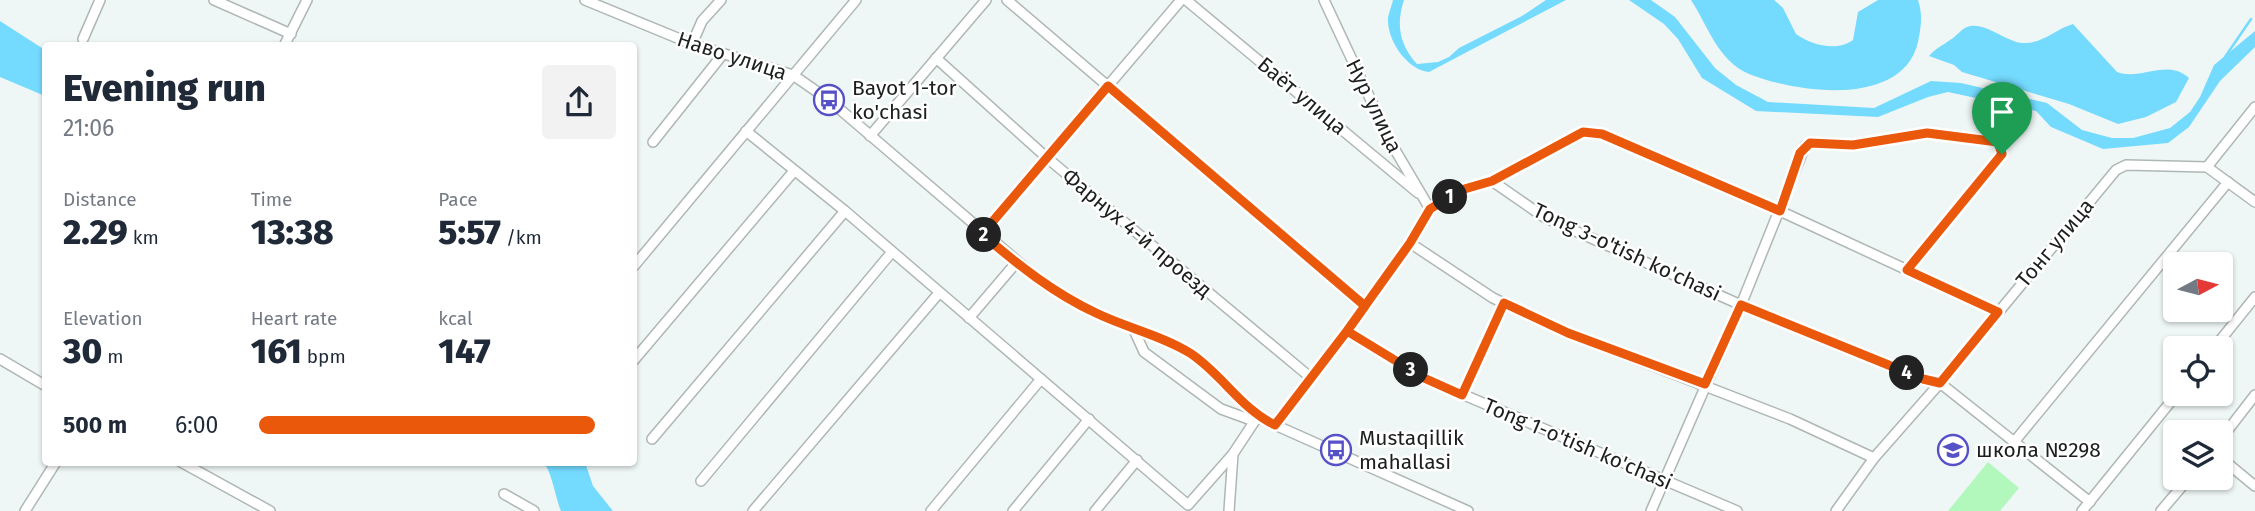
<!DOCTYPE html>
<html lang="en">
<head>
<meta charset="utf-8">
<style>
	body { margin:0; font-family:"Fira Sans",sans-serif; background:#f2f2f3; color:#1f2937; height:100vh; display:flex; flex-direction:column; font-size:26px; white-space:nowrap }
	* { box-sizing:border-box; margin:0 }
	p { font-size:23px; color:#747a83 }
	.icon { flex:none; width:38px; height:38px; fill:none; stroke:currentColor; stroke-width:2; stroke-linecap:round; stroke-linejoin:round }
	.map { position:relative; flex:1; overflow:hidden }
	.drawer { position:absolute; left:42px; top:42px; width:595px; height:424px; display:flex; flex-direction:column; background:#fff; border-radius:7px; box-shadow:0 2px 5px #0004 }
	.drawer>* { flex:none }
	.needle { width:46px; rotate:83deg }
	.buttons { position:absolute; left:2163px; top:252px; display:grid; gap:14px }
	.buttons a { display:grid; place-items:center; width:70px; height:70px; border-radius:7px; background:#fff; box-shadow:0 2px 5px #0004; font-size:35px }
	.pin { position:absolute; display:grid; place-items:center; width:60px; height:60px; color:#fff; margin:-72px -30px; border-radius:50% 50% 50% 0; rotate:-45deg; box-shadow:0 0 7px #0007 }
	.pin .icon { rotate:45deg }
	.km { position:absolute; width:35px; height:35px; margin:-18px; border-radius:50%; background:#222; color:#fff; font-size:19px; line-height:35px; text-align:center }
	.round { display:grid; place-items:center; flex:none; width:74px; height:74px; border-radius:7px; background:#f2f2f3 }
	.head { display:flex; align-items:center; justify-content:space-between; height:119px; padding:0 21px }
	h1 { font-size:38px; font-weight:800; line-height:52px }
	.stats { display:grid; grid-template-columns:repeat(3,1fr); gap:10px; height:119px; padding:7px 21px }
	.stats div { display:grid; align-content:center }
	.stats b { font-size:35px; font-weight:800 }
	.stats small { font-size:19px; font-weight:400 }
	.stats p { font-size:19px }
	ul { padding:0 21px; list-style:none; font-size:23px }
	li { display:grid; grid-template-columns:112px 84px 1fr; align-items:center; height:52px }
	li i { height:18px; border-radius:9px; background:#ea580c }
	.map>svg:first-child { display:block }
	.green { fill:#b2f8bd }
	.water { fill:#74dafe }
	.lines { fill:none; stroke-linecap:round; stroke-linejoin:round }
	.stream { stroke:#74dafe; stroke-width:2.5 }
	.minor-casing { stroke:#afb7b5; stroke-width:12 }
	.minor { stroke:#fff; stroke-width:9 }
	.route-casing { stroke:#fff; stroke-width:14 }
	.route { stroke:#ea580c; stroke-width:9 }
	.labels { text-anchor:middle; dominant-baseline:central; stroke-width:5; stroke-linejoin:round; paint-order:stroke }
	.street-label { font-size:21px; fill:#1c1f1e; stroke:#fff }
	.poi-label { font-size:21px; fill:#1c1f1e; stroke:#fff; text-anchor:start }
</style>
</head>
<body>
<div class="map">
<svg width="2255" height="511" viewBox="0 0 2255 511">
	<rect width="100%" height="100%" fill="#eff7f6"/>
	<!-- green -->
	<path class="green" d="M 1988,462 L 2019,488 L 2000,511 L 1948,511 Z"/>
	<!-- water -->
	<g class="water">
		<path d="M 1393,0 L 1404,0 C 1396,24 1399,44 1417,64 L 1438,62 L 1449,57 L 1459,48 L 1522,16 L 1546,0 L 1566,0 L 1429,72 C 1408,70 1389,43 1388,22 C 1387,16 1392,6 1393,0 Z"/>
		<path d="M 1629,0 L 1651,0 L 1675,17 L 1715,68 L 1736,85 L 1768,102 L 1874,108 L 1931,81 L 1961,83 L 2047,103 L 2082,130 L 2112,138 L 2133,138 L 2170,128 L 2190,112 L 2200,97 L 2214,65 L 2255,31 L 2255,47 L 2220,81 L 2189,127 L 2168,143 L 2103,149 L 2051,127 L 2036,111 L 1948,92 L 1928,97 L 1878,117 L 1756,111 L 1702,78 L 1678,39 L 1664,24 Z"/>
		<path d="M 1691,0 L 1774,0 L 1783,8 L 1796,34 C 1811,45 1837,52 1853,40 L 1858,12 L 1878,0 L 1918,0 C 1923,15 1921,27 1918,42 C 1903,108 1796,93 1749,74 C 1718,61 1708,26 1691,0 Z"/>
		<path d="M 0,21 L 45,50 L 45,96 L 0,77 Z"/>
		<path d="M 2073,24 L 2117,72 C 2141,81 2167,58 2189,78 L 2176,102 L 2146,117 L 2118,124 L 2069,104 L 1962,72 L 1954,65 L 1929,56 C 1936,48 1942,46 1950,40 C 1956,37 1961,29 1967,27 C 1983,20 2006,42 2023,43 C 2043,44 2055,29 2073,24 Z"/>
		<path d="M 543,462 L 585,462 L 593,486 L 613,511 L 561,511 C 556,499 551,469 543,462 Z"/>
	</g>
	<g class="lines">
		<!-- stream -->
		<path class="stream" d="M 2225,57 L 2251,19"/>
		<!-- minor casing -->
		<g class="minor-casing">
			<g id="minor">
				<path d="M 214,0 L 291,34"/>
				<path d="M 585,0 L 692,44 L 793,75 L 829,100 L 1044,284 L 1094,312 L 1175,344 L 1202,361 L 1257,417 L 1468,511"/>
				<path d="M 1007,0 L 1365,306"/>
				<path d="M 1186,0 L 1418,193"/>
				<path d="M 1324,0 L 1391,143 L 1430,209"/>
				<path d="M 83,39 L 100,0"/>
				<path d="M 692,44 L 702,21 L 721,0"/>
				<path d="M 284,46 L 307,0"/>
				<path d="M 936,58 L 1046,157 L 1310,377"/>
				<path d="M 746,131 L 845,211 L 1188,505 L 1233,454"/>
				<path d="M 870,136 L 986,0"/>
				<path d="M 653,142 L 723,54"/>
				<path d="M 2207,167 L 2255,107"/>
				<path d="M 1492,181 L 1544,217 L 1741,305 L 1923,379 L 1940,383 L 2090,502"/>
				<path d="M 982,234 L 1181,0"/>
				<path d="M 1410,243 L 1493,298 L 1568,333 L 1790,419 L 1874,458"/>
				<path d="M 634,266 L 856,0"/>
				<path d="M 969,318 L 1016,263"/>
				<path d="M 1134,330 L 1144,352 L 1221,409 L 1254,421"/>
				<path d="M 1347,332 L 1424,378 L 1737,511"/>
				<path d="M 2214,348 L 2255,297"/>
				<path d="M 0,359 L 46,386"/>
				<path d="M 634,360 L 794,171"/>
				<path d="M 1462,395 L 1504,303"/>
				<path d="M 1275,425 L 1347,332 L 1410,243 L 1430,209 L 1461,190 L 1492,181 L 1583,132 L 1602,134 L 1780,211 L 1998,312"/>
				<path d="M 652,439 L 845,211"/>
				<path d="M 2221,439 L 2255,395"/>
				<path d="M 2014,442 L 2228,182"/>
				<path d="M 2221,458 L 2255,486"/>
				<path d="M 181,462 L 270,511"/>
				<path d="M 701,481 L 891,253"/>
				<path d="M 504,494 L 534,511"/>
				<path d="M 25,511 L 56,462"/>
				<path d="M 753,511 L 939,293"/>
				<path d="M 931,511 L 1041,379"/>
				<path d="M 1013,511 L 1089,419"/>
				<path d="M 1095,511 L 1137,460"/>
				<path d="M 1229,511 L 1233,454 L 1256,419"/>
				<path d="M 1651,511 L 1741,305 L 1805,146 L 1810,143 L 1853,145 L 1927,133 L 1998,141 L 2002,154 L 1907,270"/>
				<path d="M 1836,511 L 1874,458 L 1940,383 L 2116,170 L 2126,165 L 2207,167 L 2255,202"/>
				<path d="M 2082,511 L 2177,394"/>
				<path d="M 2161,511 L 2189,478"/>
			</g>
		</g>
		<!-- minor -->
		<use href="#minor" class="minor"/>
	</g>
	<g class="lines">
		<!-- route casing -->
		<g class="route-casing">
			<path id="route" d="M 2002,154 L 1998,142 L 1927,133 L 1853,145 L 1810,143 L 1800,153 L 1780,211 L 1602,134 L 1583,132 L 1492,181 L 1461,190 L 1430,209 L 1410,243 L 1347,331 L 1275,425 C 1241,409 1222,374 1190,353 C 1161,335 1127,328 1096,313 C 1053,293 1017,264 982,234 L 1108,86 L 1365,306 L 1347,331 L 1424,378 L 1462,395 L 1504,303 L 1568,333 L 1705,384 L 1741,305 L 1923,379 L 1940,383 L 1998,312 L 1907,270 L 2002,154"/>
		</g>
		<!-- route -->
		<use href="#route" class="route"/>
	</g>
	<!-- icons -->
	<defs>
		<g id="bus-ring" transform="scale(1.575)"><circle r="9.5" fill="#fff" stroke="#5751c8" stroke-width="1.5"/><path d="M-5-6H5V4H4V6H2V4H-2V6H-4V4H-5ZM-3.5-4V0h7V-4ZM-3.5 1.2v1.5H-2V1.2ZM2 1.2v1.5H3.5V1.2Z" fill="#5751c8"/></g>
		<g id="school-ring" transform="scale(1.575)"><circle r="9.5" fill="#fff" stroke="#5751c8" stroke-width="1.5"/><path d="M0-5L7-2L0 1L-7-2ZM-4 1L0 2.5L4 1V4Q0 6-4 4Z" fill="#5751c8"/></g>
	</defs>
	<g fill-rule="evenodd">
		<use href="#bus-ring" x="829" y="100"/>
		<use href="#bus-ring" x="1336" y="450"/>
		<use href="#school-ring" x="1953" y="450"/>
	</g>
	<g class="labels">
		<!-- street labels -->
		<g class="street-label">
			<text transform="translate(732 56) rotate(18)">Наво улица</text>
			<text transform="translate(1302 96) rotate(40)">Баёт улица</text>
			<text transform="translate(1374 106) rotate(64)">Нур улица</text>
			<text transform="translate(1137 233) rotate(40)">Фарнух 4-й проезд</text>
			<text transform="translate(2055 243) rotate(-50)">Тонг улица</text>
			<text transform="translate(1627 252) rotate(25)">Tong 3-o'tish ko'chasi</text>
			<text transform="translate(1578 444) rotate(23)">Tong 1-o'tish ko'chasi</text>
		</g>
		<!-- poi labels -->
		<g class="poi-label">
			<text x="852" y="88">Bayot 1-tor<tspan x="852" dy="24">ko'chasi</tspan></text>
			<text x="1359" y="438">Mustaqillik<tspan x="1359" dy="24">mahallasi</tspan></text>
			<text x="1976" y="450">школа №298</text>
		</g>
	</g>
</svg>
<div class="buttons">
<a><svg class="needle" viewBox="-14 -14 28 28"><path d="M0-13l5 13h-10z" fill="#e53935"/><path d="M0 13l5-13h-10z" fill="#747a83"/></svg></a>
<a><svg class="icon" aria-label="locate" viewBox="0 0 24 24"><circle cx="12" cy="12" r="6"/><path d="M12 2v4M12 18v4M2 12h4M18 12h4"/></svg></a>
<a><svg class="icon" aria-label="layers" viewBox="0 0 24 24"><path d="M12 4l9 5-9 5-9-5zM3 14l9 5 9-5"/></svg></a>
</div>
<div class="pin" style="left:2002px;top:154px;background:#1e9e55"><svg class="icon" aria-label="arrive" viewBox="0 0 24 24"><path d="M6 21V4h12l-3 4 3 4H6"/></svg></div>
<b class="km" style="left:1450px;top:197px">1</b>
<b class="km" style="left:984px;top:235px">2</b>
<b class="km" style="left:1411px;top:370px">3</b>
<b class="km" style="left:1907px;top:373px">4</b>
<section class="drawer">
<div class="head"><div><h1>Evening run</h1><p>21:06</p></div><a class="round"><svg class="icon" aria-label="share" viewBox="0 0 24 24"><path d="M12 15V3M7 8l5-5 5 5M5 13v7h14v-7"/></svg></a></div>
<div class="stats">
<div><p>Distance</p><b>2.29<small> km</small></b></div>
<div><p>Time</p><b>13:38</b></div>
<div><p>Pace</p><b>5:57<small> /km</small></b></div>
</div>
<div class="stats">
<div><p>Elevation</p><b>30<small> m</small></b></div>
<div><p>Heart rate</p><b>161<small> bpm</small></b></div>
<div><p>kcal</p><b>147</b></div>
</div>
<ul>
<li><b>500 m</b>6:00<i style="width:94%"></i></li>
</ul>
</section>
</div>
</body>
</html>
